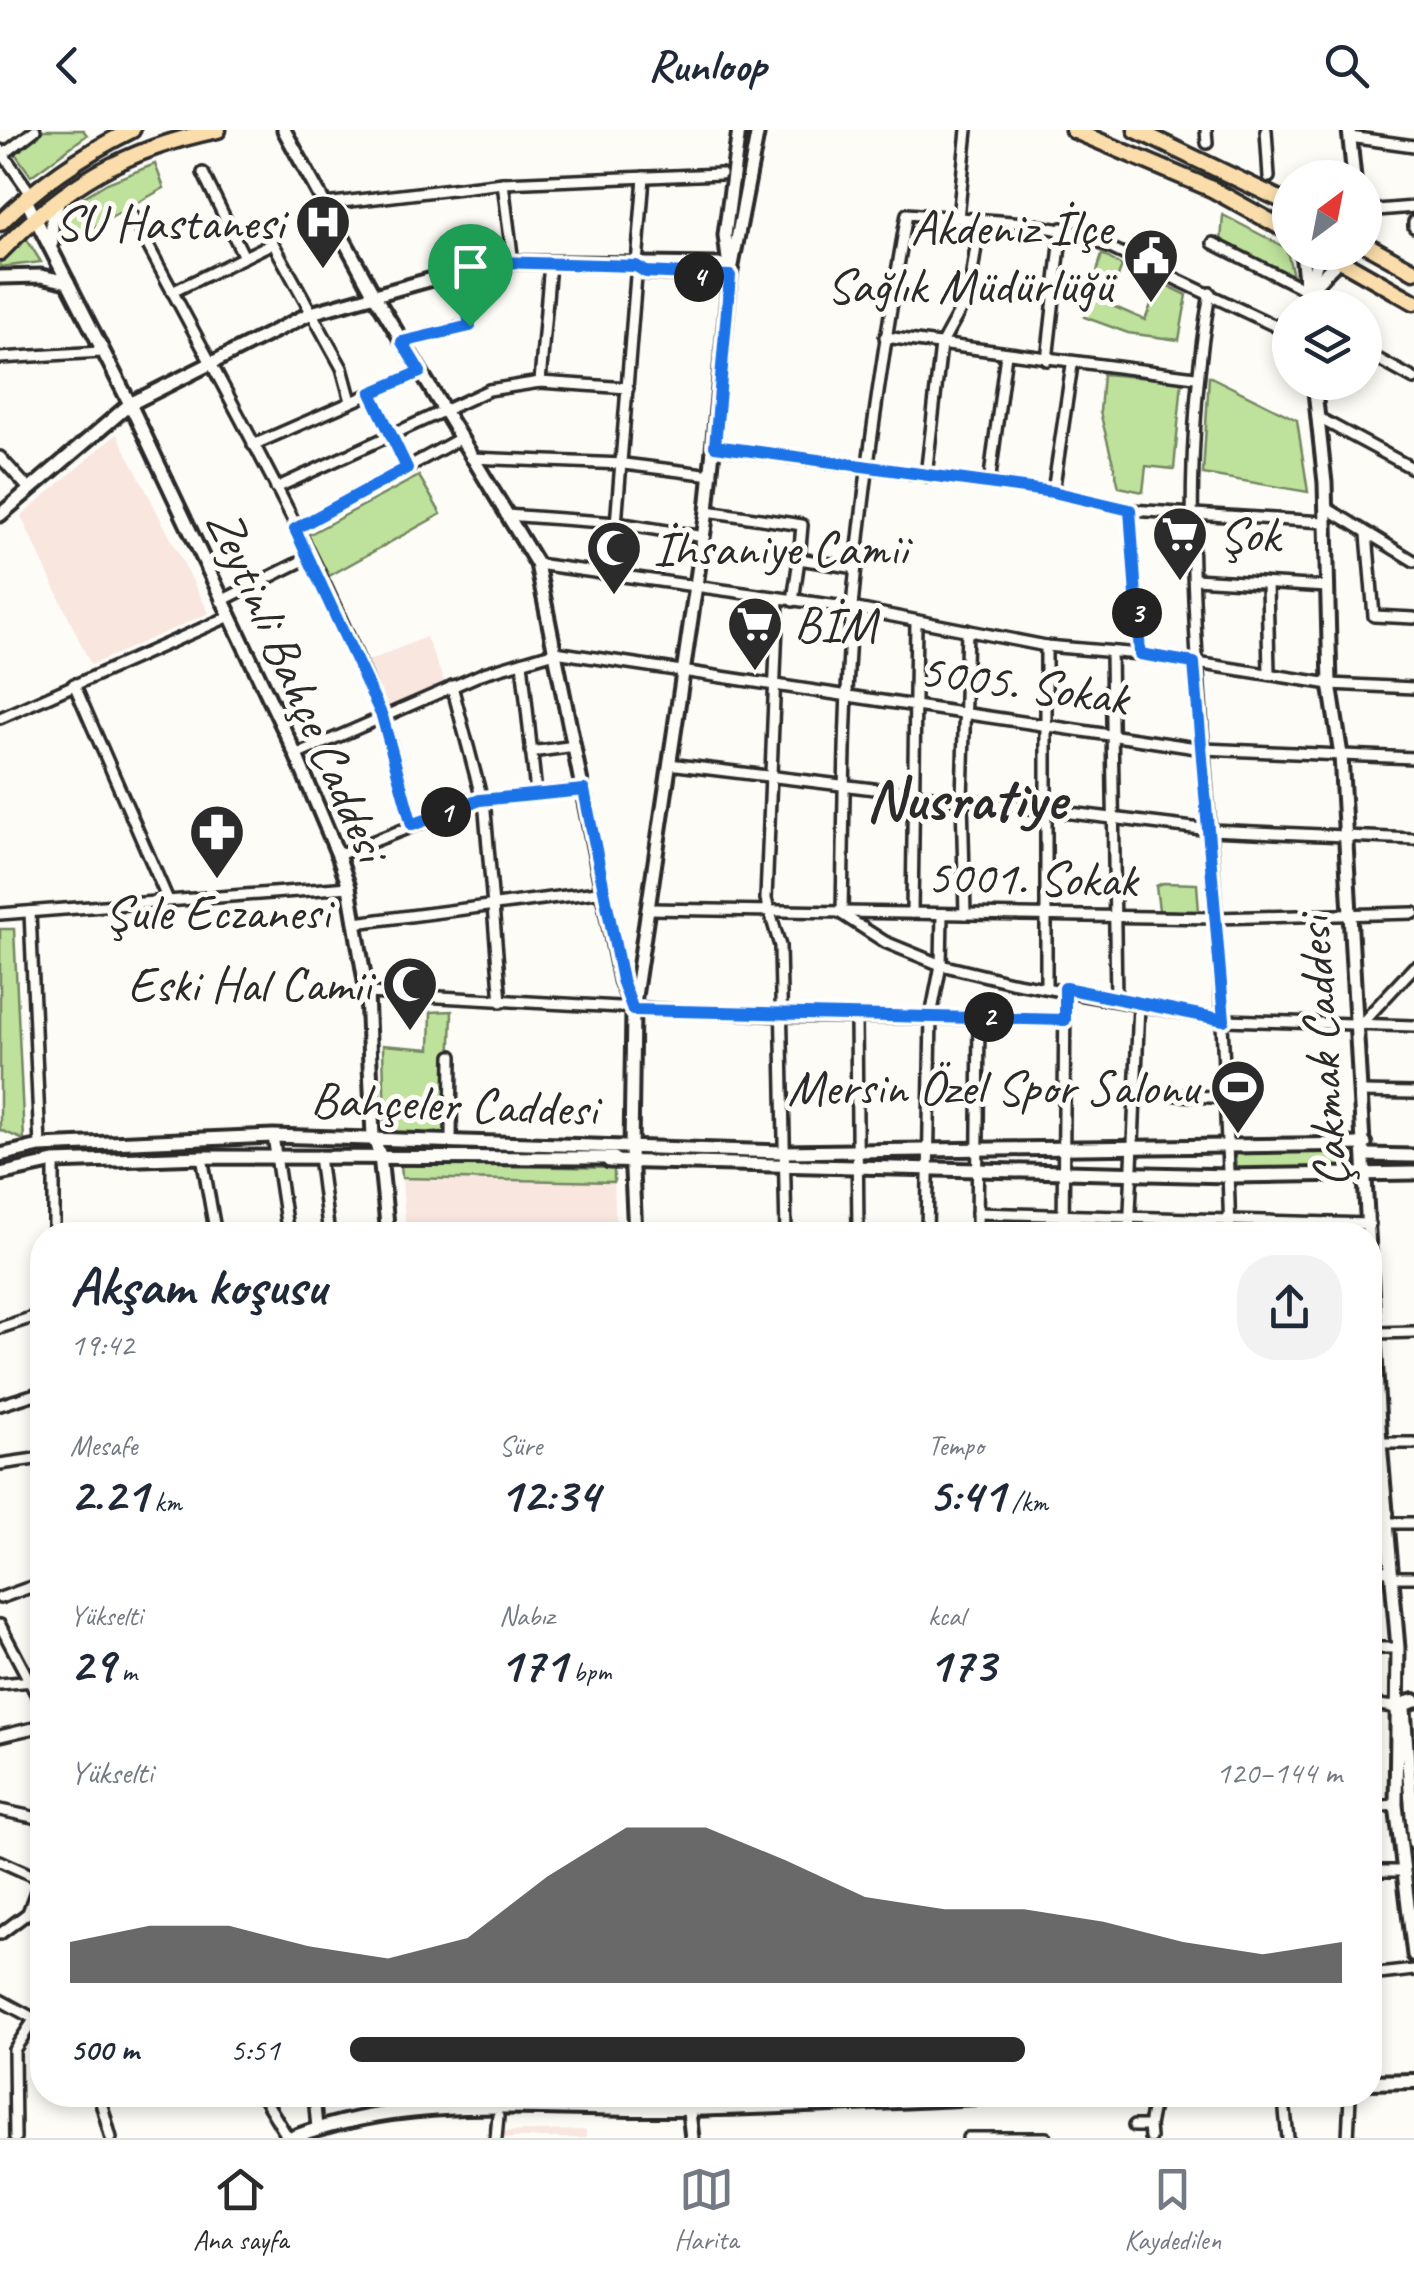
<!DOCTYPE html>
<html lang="tr">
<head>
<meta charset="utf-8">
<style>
	body { margin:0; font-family:Caveat,sans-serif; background:#f2f2f3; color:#1f2937; height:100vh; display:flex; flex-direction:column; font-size:38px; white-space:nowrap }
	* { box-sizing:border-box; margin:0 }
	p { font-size:32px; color:#747a83 }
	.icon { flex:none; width:55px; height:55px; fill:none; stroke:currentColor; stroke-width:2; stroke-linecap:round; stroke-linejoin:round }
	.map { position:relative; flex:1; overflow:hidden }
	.details { position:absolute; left:30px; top:1092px; width:1352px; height:885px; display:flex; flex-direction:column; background:#fff; border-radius:40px; box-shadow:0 5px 15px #0003 }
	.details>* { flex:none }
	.needle { width:65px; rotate:32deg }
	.tools { position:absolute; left:1272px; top:30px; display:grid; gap:20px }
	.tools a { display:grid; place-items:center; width:110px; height:110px; border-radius:50%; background:#fff; box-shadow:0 5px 15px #0003; font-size:50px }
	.pin { position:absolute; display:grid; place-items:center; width:85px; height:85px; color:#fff; margin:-102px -42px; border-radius:50% 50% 50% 0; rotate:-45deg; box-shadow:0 0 10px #0007 }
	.pin .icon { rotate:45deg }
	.km { position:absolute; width:50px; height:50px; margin:-25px; border-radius:50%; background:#222; color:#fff; font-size:28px; line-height:50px; text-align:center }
	.round { display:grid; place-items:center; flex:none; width:105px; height:105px; border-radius:40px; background:#f2f2f3 }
	.overview { display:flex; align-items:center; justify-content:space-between; height:170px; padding:0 40px }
	h1 { font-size:55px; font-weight:700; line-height:75px }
	.stats { display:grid; grid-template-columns:repeat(3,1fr); gap:15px; height:170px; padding:10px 40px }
	.stats div { display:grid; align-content:center }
	.stats b { font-size:50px; font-weight:700 }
	.stats small { font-size:28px; font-weight:400 }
	.stats p { font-size:28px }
	.chart { height:280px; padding:20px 40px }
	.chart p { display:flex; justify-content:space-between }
	.chart svg { width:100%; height:180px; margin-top:10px; fill:#2b2b2b; opacity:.7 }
	ul { padding:0 40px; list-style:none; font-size:32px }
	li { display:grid; grid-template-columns:160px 120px 1fr; align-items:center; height:75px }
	li i { height:25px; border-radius:12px; background:#2b2b2b }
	header { display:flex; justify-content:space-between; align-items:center; height:130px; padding:0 40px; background:#fff; font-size:45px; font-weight:700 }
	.menu { display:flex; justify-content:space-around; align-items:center; height:140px; border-top:2px solid #e0e1e3; background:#fff; font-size:28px; color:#747a83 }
	.menu a { display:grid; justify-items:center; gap:5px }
	.menu .current { color:#2b2b2b }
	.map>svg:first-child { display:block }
	.built { fill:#f8e6df }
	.green { fill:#bee29c; stroke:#748664; stroke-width:2.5 }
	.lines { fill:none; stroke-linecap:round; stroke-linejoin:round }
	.minor-casing { stroke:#2b2b2b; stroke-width:16 }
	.tertiary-casing { stroke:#2b2b2b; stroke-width:19 }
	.secondary-casing { stroke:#2b2b2b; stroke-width:20 }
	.trunk-casing { stroke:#2b2b2b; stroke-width:21 }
	.minor { stroke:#fdfcf7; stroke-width:9 }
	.tertiary { stroke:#fdfcf7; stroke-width:11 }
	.secondary { stroke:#fdfcf7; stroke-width:12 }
	.trunk { stroke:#fbddab; stroke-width:14 }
	.route-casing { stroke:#fff; stroke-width:20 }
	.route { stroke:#1a73e8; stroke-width:12 }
	.labels { text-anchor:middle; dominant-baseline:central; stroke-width:10; stroke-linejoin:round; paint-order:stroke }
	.poi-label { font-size:50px; fill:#2b2b2b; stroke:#fdfcf7; text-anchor:end }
	.street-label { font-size:50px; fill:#2b2b2b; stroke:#fdfcf7 }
	.district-label { font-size:60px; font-weight:bold; fill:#2b2b2b; stroke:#fdfcf7 }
</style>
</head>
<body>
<header><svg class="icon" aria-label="back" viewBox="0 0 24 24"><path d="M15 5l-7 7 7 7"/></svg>Runloop<svg class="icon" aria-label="search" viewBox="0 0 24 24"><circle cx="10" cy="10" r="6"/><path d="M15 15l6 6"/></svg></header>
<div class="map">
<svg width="1414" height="2008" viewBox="0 0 1414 2008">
	<rect width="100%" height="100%" fill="#fdfcf7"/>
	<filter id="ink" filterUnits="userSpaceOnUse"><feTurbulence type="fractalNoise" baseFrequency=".01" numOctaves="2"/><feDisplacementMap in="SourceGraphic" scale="20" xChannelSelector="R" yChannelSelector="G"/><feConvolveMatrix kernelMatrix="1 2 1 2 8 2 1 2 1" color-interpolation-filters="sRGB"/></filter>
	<g filter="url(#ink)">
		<!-- built -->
		<g class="built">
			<path d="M 117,304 L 209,483 L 91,535 L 21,386 Z"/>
			<path d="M 426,507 L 444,551 L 384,581 L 361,534 Z"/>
			<path d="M 402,1048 L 614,1052 L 616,1105 L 406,1105 Z"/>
			<path d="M 586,2000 L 586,2008 L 485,2008 L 485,2002 Z"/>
		</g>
		<!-- green -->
		<g class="green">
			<path d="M 44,0 L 83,0 L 87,5 L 31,46 L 14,22 Z"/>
			<path d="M 155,34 L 164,58 L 62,115 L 62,80 L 107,53 Z"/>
			<path d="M 1223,85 L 1286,118 L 1293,145 L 1221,112 Z"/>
			<path d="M 26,108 L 41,132 L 0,137 L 0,133 Z"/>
			<path d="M 1102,124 L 1122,136 L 1108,174 L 1145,190 L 1160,152 L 1187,165 L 1179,210 L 1128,203 L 1084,187 Z"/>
			<path d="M 1103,244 L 1182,251 L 1174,339 L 1146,336 L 1143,362 L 1119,357 L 1100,282 Z"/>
			<path d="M 1209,246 L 1297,290 L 1308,362 L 1203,344 Z"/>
			<path d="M 419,346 L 441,384 L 329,446 L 308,405 Z"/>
			<path d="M 1163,753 L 1197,754 L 1199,782 L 1159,780 L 1156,756 Z"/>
			<path d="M 0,799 L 14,799 L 24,1010 L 0,1000 Z"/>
			<path d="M 452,881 L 448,1005 L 385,1002 L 383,915 L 430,919 L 431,882 Z"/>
			<path d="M 1352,1017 L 1353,1039 L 1236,1042 L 1235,1022 Z"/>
			<path d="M 401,1034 L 614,1038 L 614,1052 L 402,1048 Z"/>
		</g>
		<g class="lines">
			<!-- minor casing -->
			<g class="minor-casing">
				<g id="minor">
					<path d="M 1206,0 L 1207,13"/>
					<path d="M 1266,0 L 1269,47"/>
					<path d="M 1350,7 L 1414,16"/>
					<path d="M 0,20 L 31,64"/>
					<path d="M 4,24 L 35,0"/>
					<path d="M 203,43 L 244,127"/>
					<path d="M 503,53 L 513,133"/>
					<path d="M 325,74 L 503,53 L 721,44"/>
					<path d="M 1365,81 L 1414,77"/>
					<path d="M 132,85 C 217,249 314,412 381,585 C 394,620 402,659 412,695"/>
					<path d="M 958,88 L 967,0"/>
					<path d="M 1414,92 L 1414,97"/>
					<path d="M 1213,113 L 1308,161"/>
					<path d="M 172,162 L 273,113 L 342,238 L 351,271"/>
					<path d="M 1210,163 C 1178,343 1196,521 1210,702 C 1221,836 1226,970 1230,1105"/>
					<path d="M 885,207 L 1195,247"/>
					<path d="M 402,212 L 470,195 L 460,138"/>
					<path d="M 1365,222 L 1414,249"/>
					<path d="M 0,228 L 101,222"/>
					<path d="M 1047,230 L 1062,98"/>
					<path d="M 540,252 L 550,133"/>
					<path d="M 371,263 L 407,338"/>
					<path d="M 1317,287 L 1414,339"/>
					<path d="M 253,315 L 420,242"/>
					<path d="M 715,317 L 1053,362 L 1130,380 L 1324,392"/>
					<path d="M 0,327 L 29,359"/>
					<path d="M 471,328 L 624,334 L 712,345"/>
					<path d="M 926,346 L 941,215 L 969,164 L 980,89"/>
					<path d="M 989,354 L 1006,224"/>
					<path d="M 276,358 L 489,260 L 540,252 L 628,258"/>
					<path d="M 1053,362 L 1072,235"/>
					<path d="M 1325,377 L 1414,431"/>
					<path d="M 1130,380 L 1140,524"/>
					<path d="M 707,381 L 802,395 L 799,429 L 856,438"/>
					<path d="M 506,385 L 617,393 L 704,407"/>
					<path d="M 295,399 L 459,309"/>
					<path d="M 1367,404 L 1374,486 L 1414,488"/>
					<path d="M 537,434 L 852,478 L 1046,516 L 1140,524 L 1330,554 L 1414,558"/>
					<path d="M 612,444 L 644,47"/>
					<path d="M 1194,449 L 1327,457"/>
					<path d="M 1267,454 L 1269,543"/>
					<path d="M 778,469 L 766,769 L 780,816 L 786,1105"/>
					<path d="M 221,471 L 308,428"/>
					<path d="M 793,471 L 799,429"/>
					<path d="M 1046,516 L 1046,856"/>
					<path d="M 1111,522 L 1116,870"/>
					<path d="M 522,532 L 536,663"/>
					<path d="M 74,554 L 168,770"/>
					<path d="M 452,556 L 485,681 L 501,872"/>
					<path d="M 0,588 L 228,487"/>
					<path d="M 531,622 L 575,616"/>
					<path d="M 296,625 L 484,543 L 555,522 L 1203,619 L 1414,628"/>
					<path d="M 669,634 L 1210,700 L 1414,709"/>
					<path d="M 338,725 L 480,670 L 584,659"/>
					<path d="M 649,779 L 1216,788 L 1414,783"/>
					<path d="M 30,782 L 40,1016"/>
					<path d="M 842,782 C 844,680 844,579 852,477 C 864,345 884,214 907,84 L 1025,93 L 1081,104 L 1290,203"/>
					<path d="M 840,783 L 885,812 L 941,835 L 1011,852 L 1224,890 L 1414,896"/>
					<path d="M 912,783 L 916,491"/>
					<path d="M 0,784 L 349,757"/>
					<path d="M 965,784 L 962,669 L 967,500"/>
					<path d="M 355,793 L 605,761"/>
					<path d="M 367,863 L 783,886 L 1065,890"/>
					<path d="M 856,887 L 858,1105"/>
					<path d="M 1358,897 L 1414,837"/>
					<path d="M 1134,962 L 1226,968"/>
					<path d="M 1362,962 L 1414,963"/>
					<path d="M 273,1006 L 288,1105"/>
					<path d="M 451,1008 L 452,926"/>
					<path d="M 319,1026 L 329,1105"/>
					<path d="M 202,1027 L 216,1105"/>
					<path d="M 54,1032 L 54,1105"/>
					<path d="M 977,1083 L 1370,1094"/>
					<path d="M 927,1105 L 931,886 L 941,835 L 942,784"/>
					<path d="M 977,1105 L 979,887"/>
					<path d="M 1063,1105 L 1065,859"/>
					<path d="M 1129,1105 L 1139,875"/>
					<path d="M 0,1198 L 42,1184"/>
					<path d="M 1377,1203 L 1414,1202"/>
					<path d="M 0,1275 L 42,1262"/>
					<path d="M 1370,1313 L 1414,1313"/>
					<path d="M 0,1334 L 42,1328"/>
					<path d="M 1370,1384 L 1388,1383"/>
					<path d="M 1389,1393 L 1414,1393"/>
					<path d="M 1370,1443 L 1390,1440"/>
					<path d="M 1392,1447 L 1414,1447"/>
					<path d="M 0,1468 L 42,1453"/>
					<path d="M 0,1495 L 42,1575"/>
					<path d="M 1370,1518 L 1398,1518"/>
					<path d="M 0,1554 L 33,1551"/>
					<path d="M 1370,1574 L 1394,1577"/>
					<path d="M 0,1606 L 42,1596"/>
					<path d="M 1370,1677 L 1396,1675"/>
					<path d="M 0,1680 L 42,1689"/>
					<path d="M 0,1731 L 40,1749"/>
					<path d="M 1370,1741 L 1404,1741"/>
					<path d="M 28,1783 L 42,1744"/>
					<path d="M 0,1804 L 28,1783"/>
					<path d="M 1370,1845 L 1414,1840"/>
					<path d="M 0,1870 L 42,1893"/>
					<path d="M 99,1965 L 111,2008"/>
					<path d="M 262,1965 L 288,2008"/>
					<path d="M 314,1965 L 317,1998"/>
					<path d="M 1285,1981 L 1288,2008"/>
					<path d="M 1134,1996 L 1149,1996 L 1150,2008"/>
					<path d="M 1149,1996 L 1153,1975"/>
					<path d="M 15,2008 L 14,1920 L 34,1890"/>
					<path d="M 496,2008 L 498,1986"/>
					<path d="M 968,2008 L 1046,2008"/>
					<path d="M 1348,2008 L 1350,1967"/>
				</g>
			</g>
			<!-- tertiary casing -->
			<g class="tertiary-casing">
				<g id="tertiary">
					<path d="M 284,0 L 373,163 L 537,434 L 621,851 L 632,877"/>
					<path d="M 1349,0 L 1354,48"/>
					<path d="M 25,68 L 130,274 L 296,625 L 338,725 L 349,757 L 367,863 L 373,1007 L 380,1025 L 388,1105"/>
					<path d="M 52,113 L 52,90 L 60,68"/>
					<path d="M 1302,122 L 1308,178"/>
					<path d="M 636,137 L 646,142 L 730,146"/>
					<path d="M 729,137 L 725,105 L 739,0"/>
					<path d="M 0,147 L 41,146 L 68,152"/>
					<path d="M 1309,157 L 1320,122"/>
					<path d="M 1308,161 L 1347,122"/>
					<path d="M 1314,252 L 1325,353 L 1330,554 L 1341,625 L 1380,1313 L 1398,1518 L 1396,1675 L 1414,1825"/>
					<path d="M 0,385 L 130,274 L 311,183 L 493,132 L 719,135 L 730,146"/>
					<path d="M 0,1025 L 40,1016 L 273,1006 L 783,1022 L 1365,1014"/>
					<path d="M 1366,1025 L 1414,1026"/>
					<path d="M 609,1031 L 1229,1046 L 1414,1043"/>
					<path d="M 0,1044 L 54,1032 L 202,1027 L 614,1028"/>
					<path d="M 635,1105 L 631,1020 L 633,880 L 707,381 L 730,146 L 758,0"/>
					<path d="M 1404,1579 L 1414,1712"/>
					<path d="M 687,1965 L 692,2008"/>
				</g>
			</g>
			<!-- secondary casing -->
			<g class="secondary-casing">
				<g id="secondary">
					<path d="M 1394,1577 L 1414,1571"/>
					<path d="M 1370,1952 L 1414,1951"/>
					<path d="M 292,2008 C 414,1961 543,1981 670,1979 C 787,1978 904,1970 1021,1965"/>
				</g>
			</g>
			<!-- trunk casing -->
			<g class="trunk-casing">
				<g id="trunk">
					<path d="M 1073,0 L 1212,59 L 1290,102"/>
					<path d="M 1136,0 L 1290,74"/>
					<path d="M 0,93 C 39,54 83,24 132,0"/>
					<path d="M 1365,114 L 1414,141"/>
					<path d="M 0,122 C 66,54 125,19 218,0"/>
					<path d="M 1326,122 L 1414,172"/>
				</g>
			</g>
			<!-- minor -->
			<use href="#minor" class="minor"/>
			<!-- tertiary -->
			<use href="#tertiary" class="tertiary"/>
			<!-- secondary -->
			<use href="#secondary" class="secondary"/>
			<!-- trunk -->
			<use href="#trunk" class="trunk"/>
		</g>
	</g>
	<g class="lines" filter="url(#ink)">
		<!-- route casing -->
		<g class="route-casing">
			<path id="route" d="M 493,132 L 636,136 L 646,142 L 730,146 L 715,316 L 1053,362 L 1130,380 L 1140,524 L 1194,533 L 1224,890 L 1065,858 L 1065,890 L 633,880 L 622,850 L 584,660 L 480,670 L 412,695 L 382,586 L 295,399 L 407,338 L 371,263 L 420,242 L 402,212 L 470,196 L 460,138 Z"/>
		</g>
		<!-- route -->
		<use href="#route" class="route"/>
	</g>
	<!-- icons -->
	<defs>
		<g id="hospital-pin" transform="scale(2.875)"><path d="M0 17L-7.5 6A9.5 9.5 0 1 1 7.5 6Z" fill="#2b2b2b" stroke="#fdfcf7"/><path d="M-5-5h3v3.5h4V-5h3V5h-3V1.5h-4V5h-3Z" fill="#fff"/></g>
		<g id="civic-pin" transform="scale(2.875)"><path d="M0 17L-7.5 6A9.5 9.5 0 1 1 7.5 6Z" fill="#2b2b2b" stroke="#fdfcf7"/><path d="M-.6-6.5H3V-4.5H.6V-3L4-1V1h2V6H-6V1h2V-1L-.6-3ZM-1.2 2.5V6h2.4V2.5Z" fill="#fff"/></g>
		<g id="supermarket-pin" transform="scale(2.875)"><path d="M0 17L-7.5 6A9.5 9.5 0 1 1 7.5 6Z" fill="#2b2b2b" stroke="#fdfcf7"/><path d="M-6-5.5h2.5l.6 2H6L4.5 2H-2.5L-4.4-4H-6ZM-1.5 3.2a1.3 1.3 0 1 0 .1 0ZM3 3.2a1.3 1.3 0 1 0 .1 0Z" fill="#fff"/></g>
		<g id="mosque-pin" transform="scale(2.875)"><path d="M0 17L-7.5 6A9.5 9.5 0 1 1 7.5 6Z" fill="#2b2b2b" stroke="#fdfcf7"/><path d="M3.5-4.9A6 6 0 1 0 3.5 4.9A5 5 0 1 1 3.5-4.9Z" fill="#fff"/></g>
		<g id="pharmacy-pin" transform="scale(2.875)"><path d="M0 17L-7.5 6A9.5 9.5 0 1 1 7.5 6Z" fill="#2b2b2b" stroke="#fdfcf7"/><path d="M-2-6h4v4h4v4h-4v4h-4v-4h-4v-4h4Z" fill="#fff"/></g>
		<g id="stadium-pin" transform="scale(2.875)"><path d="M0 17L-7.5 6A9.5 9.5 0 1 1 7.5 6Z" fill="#2b2b2b" stroke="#fdfcf7"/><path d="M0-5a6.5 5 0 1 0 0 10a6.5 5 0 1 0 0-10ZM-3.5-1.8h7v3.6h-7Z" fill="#fff"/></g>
	</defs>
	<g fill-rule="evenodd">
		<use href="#hospital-pin" x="323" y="92"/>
		<use href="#civic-pin" x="1151" y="126"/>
		<use href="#supermarket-pin" x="1180" y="404"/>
		<use href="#mosque-pin" x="614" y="418"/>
		<use href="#supermarket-pin" x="755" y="494"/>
		<use href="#pharmacy-pin" x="217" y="702"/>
		<use href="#mosque-pin" x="410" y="854"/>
		<use href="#stadium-pin" x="1238" y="957"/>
	</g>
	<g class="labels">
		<!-- poi labels -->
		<g class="poi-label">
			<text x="284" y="92">SU Hastanesi</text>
			<text x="1112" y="97">Akdeniz İlçe<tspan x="1112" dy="58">Sağlık Müdürlüğü</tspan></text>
			<text x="1219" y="404" text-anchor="start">Şok</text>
			<text x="653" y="418" text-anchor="start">İhsaniye Camii</text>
			<text x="794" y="494" text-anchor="start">BİM</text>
			<text x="217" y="782" text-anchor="middle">Şule Eczanesi</text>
			<text x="371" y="854">Eski Hal Camii</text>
			<text x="1199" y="957">Mersin Özel Spor Salonu</text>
		</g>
		<!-- street labels -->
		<g class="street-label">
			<text transform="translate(1024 554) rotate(8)">5005. Sokak</text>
			<text transform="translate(298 555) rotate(66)">Zeytinli Bahçe Caddesi</text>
			<text transform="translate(1032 748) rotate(1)">5001. Sokak</text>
			<text transform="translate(1322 922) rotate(-94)">Çakmak Caddesi</text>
			<text transform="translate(454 974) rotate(2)">Bahçeler Caddesi</text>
		</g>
		<!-- district labels -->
		<g class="district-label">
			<text x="966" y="669">Nusratiye</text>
		</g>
	</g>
</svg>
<div class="tools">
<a><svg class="needle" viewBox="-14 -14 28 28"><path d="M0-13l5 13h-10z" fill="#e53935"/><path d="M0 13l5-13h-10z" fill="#747a83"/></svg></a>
<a><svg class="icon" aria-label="layers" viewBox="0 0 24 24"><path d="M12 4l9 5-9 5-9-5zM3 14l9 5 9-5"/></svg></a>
</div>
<div class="pin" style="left:470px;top:196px;background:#1e9e55"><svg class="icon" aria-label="arrive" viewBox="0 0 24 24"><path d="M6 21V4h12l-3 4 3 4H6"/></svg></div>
<b class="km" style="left:446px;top:682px">1</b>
<b class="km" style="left:989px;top:887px">2</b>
<b class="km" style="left:1137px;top:483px">3</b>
<b class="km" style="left:699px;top:147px">4</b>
<section class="details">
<div class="overview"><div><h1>Akşam koşusu</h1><p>19:42</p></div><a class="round"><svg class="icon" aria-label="share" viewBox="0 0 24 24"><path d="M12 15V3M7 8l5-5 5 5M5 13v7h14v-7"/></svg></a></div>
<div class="stats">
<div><p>Mesafe</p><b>2.21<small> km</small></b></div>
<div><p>Süre</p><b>12:34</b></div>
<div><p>Tempo</p><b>5:41<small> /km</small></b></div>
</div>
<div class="stats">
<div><p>Yükselti</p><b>29<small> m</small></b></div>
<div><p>Nabız</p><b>171<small> bpm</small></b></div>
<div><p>kcal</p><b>173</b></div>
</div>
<div class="chart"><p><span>Yükselti</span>120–144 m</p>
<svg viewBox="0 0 160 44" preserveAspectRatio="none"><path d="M0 44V34L10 30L20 30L30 35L40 38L50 33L60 18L70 6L80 6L90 14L100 23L110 26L120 26L130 29L140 34L150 37L160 34V44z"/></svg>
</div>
<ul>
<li><b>500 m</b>5:51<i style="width:68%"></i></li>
</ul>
</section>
</div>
<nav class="menu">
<a class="current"><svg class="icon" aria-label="home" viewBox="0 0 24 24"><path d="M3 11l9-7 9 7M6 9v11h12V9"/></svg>Ana sayfa</a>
<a><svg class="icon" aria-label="map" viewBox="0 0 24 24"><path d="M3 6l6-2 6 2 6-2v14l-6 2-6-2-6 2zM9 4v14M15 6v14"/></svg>Harita</a>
<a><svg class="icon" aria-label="saved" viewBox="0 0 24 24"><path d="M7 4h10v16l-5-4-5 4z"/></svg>Kaydedilen</a>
</nav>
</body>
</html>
